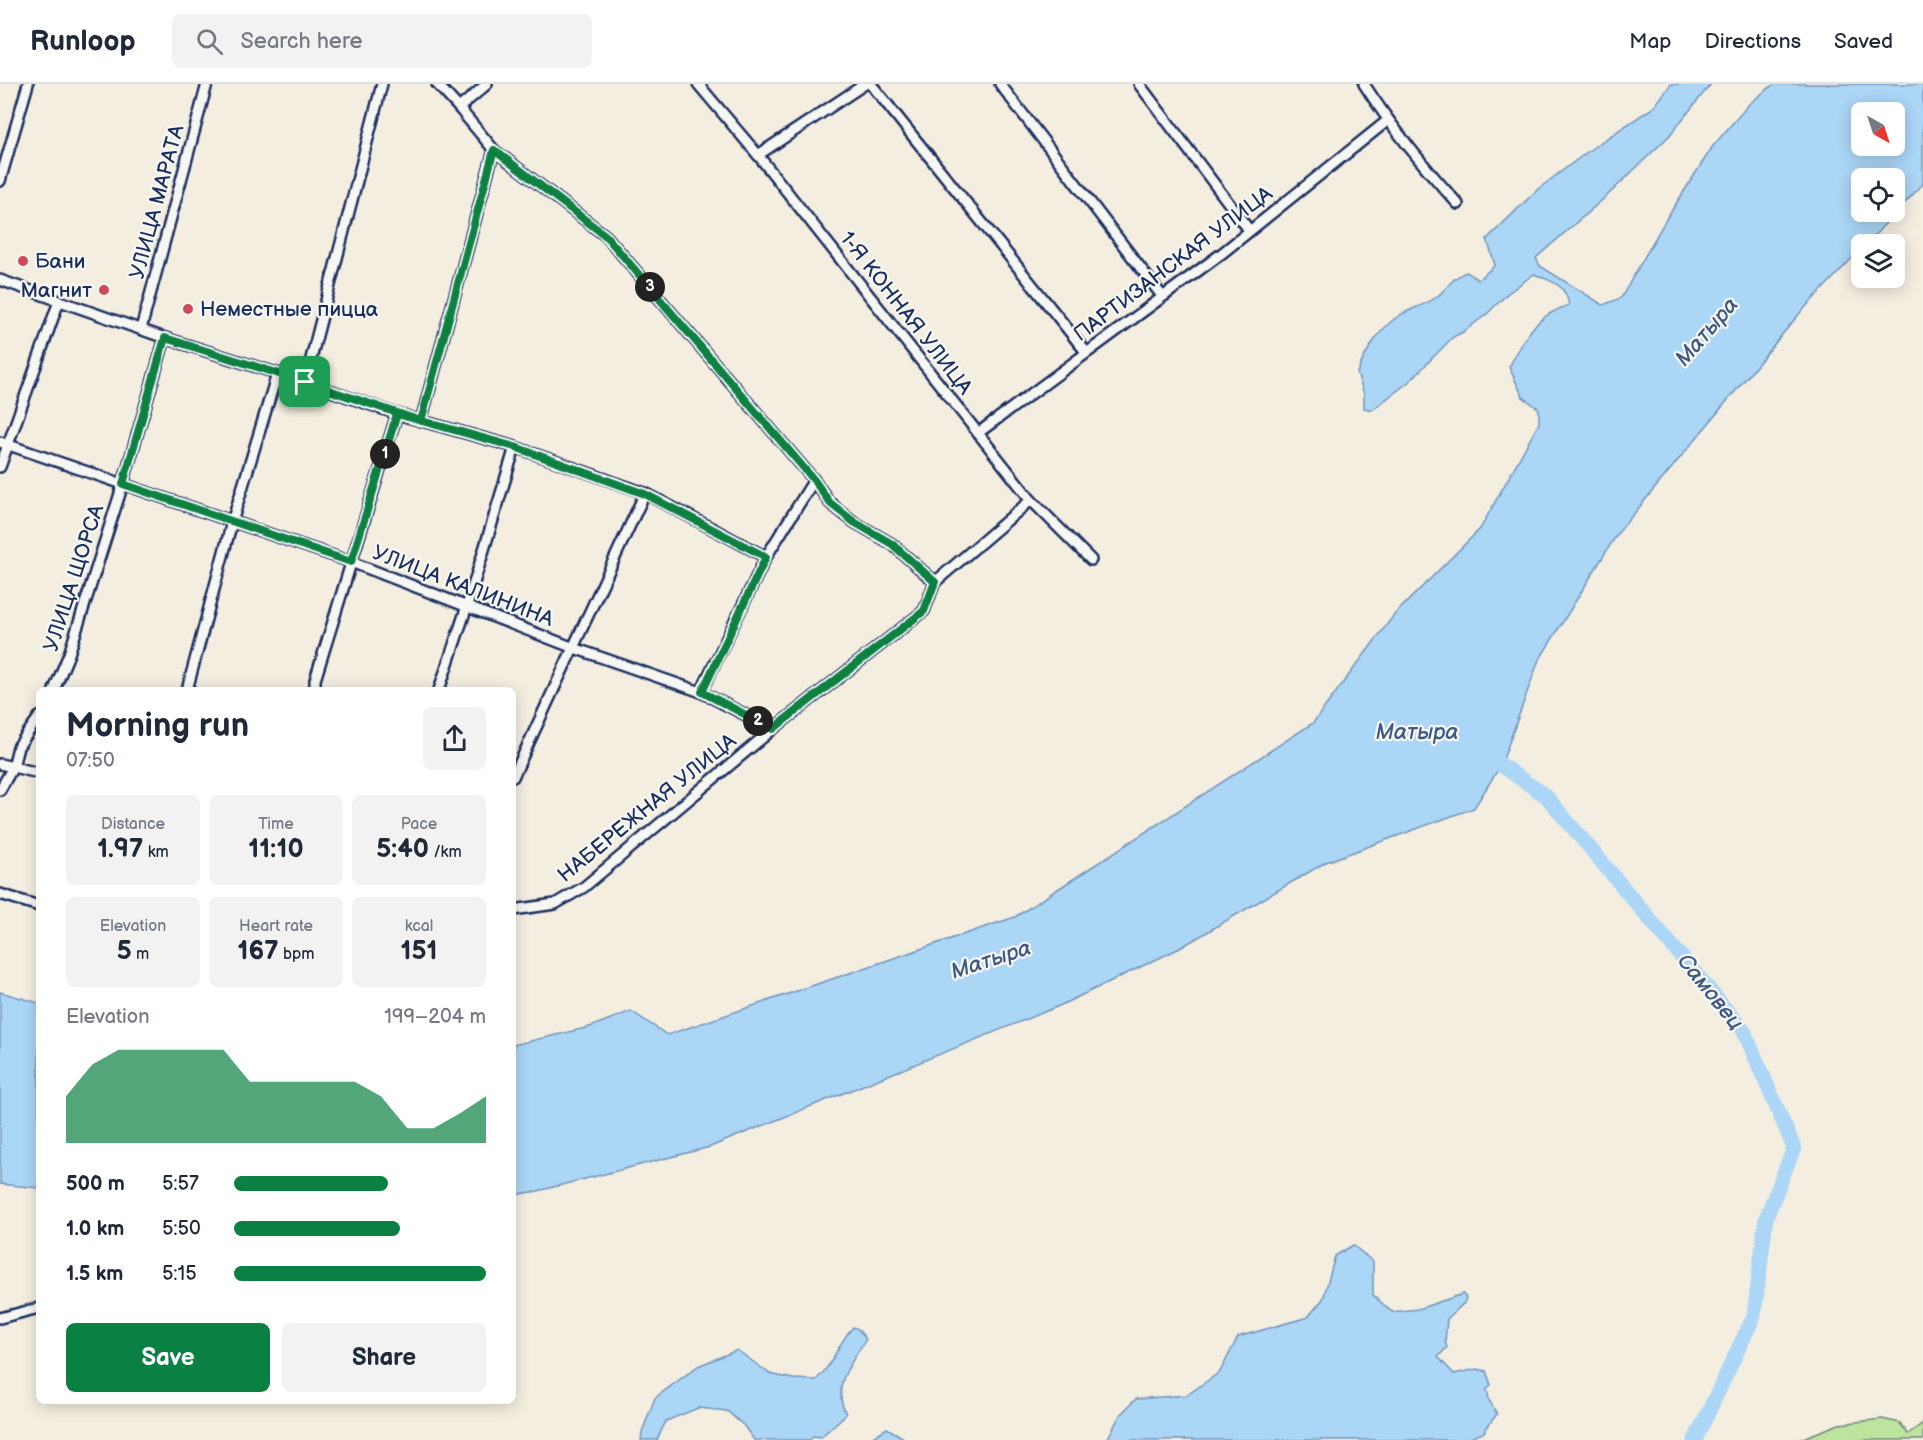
<!DOCTYPE html>
<html lang="en">
<head>
<meta charset="utf-8">
<style>
	body { margin:0; font-family:"Balsamiq Sans",sans-serif; background:#f2f2f3; color:#1f2937; height:100vh; display:flex; flex-direction:column; font-size:22px; white-space:nowrap }
	* { box-sizing:border-box; margin:0 }
	p { font-size:20px; color:#747a83 }
	.icon { flex:none; width:33px; height:33px; fill:none; stroke:currentColor; stroke-width:2; stroke-linecap:round; stroke-linejoin:round }
	.map { position:relative; flex:1; overflow:hidden }
	.drawer { position:absolute; left:36px; top:603px; width:480px; height:717px; display:flex; flex-direction:column; background:#fff; border-radius:9px; box-shadow:0 3px 15px #0003 }
	.drawer>* { flex:none }
	.needle { width:39px; rotate:141deg }
	.tools { position:absolute; left:1851px; top:18px; display:grid; gap:12px }
	.tools a { display:grid; place-items:center; width:54px; height:54px; border-radius:9px; background:#fff; box-shadow:0 3px 15px #0003; font-size:30px }
	.pin { position:absolute; display:grid; place-items:center; width:51px; height:51px; color:#fff; margin:-26px; border-radius:12px; box-shadow:0 3px 9px #0006 }
	.km { position:absolute; width:30px; height:30px; margin:-15px; border-radius:50%; background:#222; color:#fff; font-size:16px; line-height:30px; text-align:center }
	.round { display:grid; place-items:center; flex:none; width:63px; height:63px; border-radius:9px; background:#f2f2f3 }
	.headline { display:flex; align-items:center; justify-content:space-between; height:102px; padding:0 30px }
	h1 { font-size:33px; font-weight:700; line-height:45px }
	.figures { display:grid; grid-template-columns:repeat(3,1fr); gap:9px; height:102px; padding:6px 30px }
	.figures div { display:grid; align-content:center; border-radius:9px; background:#f2f2f3; text-align:center }
	.figures b { font-size:26px; font-weight:700 }
	.figures small { font-size:16px; font-weight:400 }
	.figures p { font-size:16px }
	.chart { height:168px; padding:12px 30px }
	.chart p { display:flex; justify-content:space-between }
	.chart svg { width:100%; height:108px; margin-top:6px; fill:#0b8043; opacity:.7 }
	.action { display:flex; gap:12px; margin-top:auto; padding:12px 30px }
	.action a { flex:1; height:69px; border-radius:9px; background:#0b8043; color:#fff; font-size:24px; font-weight:700; line-height:69px; text-align:center }
	.action a+a { background:#f2f2f3; color:#1f2937 }
	ul { padding:0 30px; list-style:none; font-size:20px }
	li { display:grid; grid-template-columns:96px 72px 1fr; align-items:center; height:45px }
	li i { height:15px; border-radius:8px; background:#0b8043 }
	header { display:flex; align-items:center; gap:36px; box-sizing:border-box; height:84px; padding:0 30px; background:#fff; border-bottom:2px solid #e0e1e3 }
	header strong { font-size:28px }
	nav { display:flex; gap:33px; margin-inline-start:auto; font-size:21px }
	.search { width:420px; height:54px; background:#f2f2f3; display:flex; align-items:center; gap:15px; box-sizing:border-box; padding:0 21px; border-radius:9px; color:#747a83; font-size:22px }
	.map>svg:first-child { display:block }
	.green { fill:#bee39e; stroke:#6c897e; stroke-width:1.5 }
	.water { fill:#abd6f6; stroke:#7193b9; stroke-width:1.5; fill-rule:evenodd }
	.lines { fill:none; stroke-linecap:round; stroke-linejoin:round }
	.river { stroke:#abd6f6; stroke-width:15 }
	.minor-casing { stroke:#1b2f5e; stroke-width:14 }
	.minor { stroke:#f6f6f2; stroke-width:9 }
	.route-casing { stroke:#fff; stroke-width:12 }
	.route { stroke:#0b8043; stroke-width:8 }
	.poi-dot { fill:#d1495b; stroke:#f6f6f2; stroke-width:2 }
	.labels { text-anchor:middle; dominant-baseline:central; stroke-width:4.5; stroke-linejoin:round; paint-order:stroke }
	.street-label { font-size:21px; fill:#1b2f5e; stroke:#f6f6f2 }
	.poi-label { font-size:21px; fill:#1b2f5e; stroke:#f6f6f2; text-anchor:start }
	.water-label { font-size:22px; font-style:italic; fill:#3f5984; stroke:#f6f6f2 }
</style>
</head>
<body>
<header>
<strong>Runloop</strong>
<div class="search"><svg class="icon" aria-label="search" viewBox="0 0 24 24"><circle cx="10" cy="10" r="6"/><path d="M15 15l6 6"/></svg>Search here</div>
<nav><a>Map</a><a>Directions</a><a>Saved</a></nav>
</header>
<div class="map">
<svg width="1923" height="1356" viewBox="0 0 1923 1356">
	<rect width="100%" height="100%" fill="#f4eee1"/>
	<filter id="ink" filterUnits="userSpaceOnUse"><feTurbulence type="fractalNoise" baseFrequency=".0167" numOctaves="2"/><feDisplacementMap in="SourceGraphic" scale="12" xChannelSelector="R" yChannelSelector="G"/><feConvolveMatrix kernelMatrix="1 2 1 2 8 2 1 2 1" color-interpolation-filters="sRGB"/></filter>
	<g filter="url(#ink)">
		<!-- green -->
		<path class="green" d="M 1882,1335 L 1900,1339 L 1908,1350 L 1923,1339 L 1923,1356 L 1798,1356 L 1839,1340 Z"/>
		<!-- water -->
		<g class="water">
			<path d="M 1671,0 L 1711,0 L 1669,52 L 1609,110 L 1536,174 L 1540,182 L 1603,221 L 1621,214 L 1665,137 L 1713,62 L 1749,20 L 1774,0 L 1923,0 L 1923,100 L 1866,160 L 1862,160 L 1861,165 L 1800,229 L 1617,450 L 1538,578 L 1501,681 L 1474,724 L 1326,778 L 1180,864 L 1059,922 L 710,1063 L 538,1107 L 513,1111 L 513,961 L 590,943 L 631,927 L 667,951 L 1015,833 L 1313,639 L 1394,531 L 1480,445 L 1539,339 L 1539,325 L 1523,313 L 1509,283 C 1526,252 1533,233 1569,221 C 1565,199 1552,198 1534,190 L 1507,210 L 1487,230 L 1463,248 L 1453,253 L 1410,297 L 1372,326 L 1364,324 L 1364,310 L 1357,289 C 1365,269 1379,245 1397,233 C 1409,225 1423,222 1435,214 C 1446,207 1453,191 1467,188 L 1478,196 L 1495,181 L 1487,155 L 1538,105 L 1595,62 L 1654,23 ZM 1894,28 L 1894,62 L 1862,62 L 1862,28 ZM 1894,94 L 1894,128 L 1862,128 L 1862,94 Z"/>
			<path d="M 0,908 L 39,919 L 39,1104 L 0,1100 Z"/>
			<path d="M 1353,1161 L 1373,1178 L 1373,1211 L 1392,1228 L 1418,1225 L 1463,1210 L 1466,1214 L 1464,1219 L 1447,1235 L 1445,1258 L 1447,1263 L 1438,1273 L 1454,1290 L 1477,1285 L 1486,1287 L 1491,1301 L 1487,1304 L 1489,1316 L 1497,1330 L 1483,1349 L 1465,1356 L 1107,1356 L 1120,1331 L 1136,1315 L 1187,1311 L 1220,1288 L 1238,1253 L 1308,1233 L 1323,1215 L 1335,1172 Z"/>
			<path d="M 853,1243 L 858,1245 L 866,1255 C 851,1281 831,1299 846,1330 L 821,1353 L 813,1352 L 810,1356 L 754,1356 L 744,1342 L 727,1327 L 698,1324 L 666,1337 L 657,1356 L 641,1356 L 642,1348 L 655,1314 L 698,1282 L 737,1266 L 770,1290 L 793,1295 L 816,1296 C 834,1280 837,1260 853,1243 Z"/>
			<path d="M 887,1344 L 907,1356 L 868,1356 Z"/>
		</g>
		<g class="lines">
			<!-- river -->
			<path class="river" d="M 1484,674 L 1501,681 L 1546,712 L 1744,947 L 1794,1064 L 1766,1134 L 1754,1232 L 1695,1356"/>
			<!-- minor casing -->
			<g class="minor-casing">
				<g id="minor">
					<path d="M 437,0 L 459,24 L 494,66 L 606,152 L 814,396 L 830,419 L 854,438 L 892,460 L 935,498"/>
					<path d="M 698,0 L 758,71 L 1031,416 L 1091,476"/>
					<path d="M 871,0 L 1086,268"/>
					<path d="M 1000,0 L 1162,212"/>
					<path d="M 1139,0 L 1249,146"/>
					<path d="M 1364,0 C 1392,44 1423,82 1458,120"/>
					<path d="M 459,24 L 487,0"/>
					<path d="M 758,71 L 865,0"/>
					<path d="M 0,97 L 28,0"/>
					<path d="M 0,196 L 165,254 L 305,298 L 397,330 L 515,363 L 645,409 L 766,473"/>
					<path d="M 141,245 L 207,0"/>
					<path d="M 305,298 L 382,0"/>
					<path d="M 421,337 L 494,66"/>
					<path d="M 978,349 L 1221,170 L 1387,37"/>
					<path d="M 0,358 L 351,478 L 574,564 L 701,608 L 773,645"/>
					<path d="M 0,383 L 59,217"/>
					<path d="M 54,606 L 69,570 L 123,400 L 165,254"/>
					<path d="M 187,606 L 232,438 L 277,290"/>
					<path d="M 315,606 L 315,596 L 397,330"/>
					<path d="M 439,606 L 467,522 L 515,363"/>
					<path d="M 701,608 L 766,473 L 814,396"/>
					<path d="M 0,680 L 39,689"/>
					<path d="M 513,693 L 645,409"/>
					<path d="M 0,706 L 13,683 L 18,663 L 39,633"/>
					<path d="M 0,810 L 39,822"/>
					<path d="M 513,826 L 555,820 L 584,803 L 773,645 L 924,527 L 935,498 L 1031,416"/>
					<path d="M 0,1234 L 39,1224"/>
				</g>
			</g>
			<!-- minor -->
			<use href="#minor" class="minor"/>
		</g>
	</g>
	<g class="lines" filter="url(#ink)">
		<!-- route casing -->
		<g class="route-casing">
			<path id="route" d="M 305,298 L 165,254 L 123,400 L 351,478 L 397,330 L 515,363 L 645,410 L 766,473 L 702,608 L 773,645 L 924,527 L 935,498 L 892,460 L 854,438 L 830,419 L 814,396 L 606,152 L 494,66 L 421,337 L 305,298"/>
		</g>
		<!-- route -->
		<use href="#route" class="route"/>
	</g>
	<!-- markers -->
	<g class="poi-dot">
		<circle cx="23" cy="177" r="6"/>
		<circle cx="104" cy="206" r="6"/>
		<circle cx="188" cy="225" r="6"/>
	</g>
	<g class="labels">
		<!-- street labels -->
		<g class="street-label">
			<text transform="translate(157 118) rotate(-75)">УЛИЦА МАРАТА</text>
			<text transform="translate(1173 180) rotate(-37)">ПАРТИЗАНСКАЯ УЛИЦА</text>
			<text transform="translate(906 229) rotate(52)">1-Я КОННАЯ УЛИЦА</text>
			<text transform="translate(74 494) rotate(-72)">УЛИЦА ЩОРСА</text>
			<text transform="translate(463 502) rotate(21)">УЛИЦА КАЛИНИНА</text>
			<text transform="translate(647 724) rotate(-39)">НАБЕРЕЖНАЯ УЛИЦА</text>
		</g>
		<!-- poi labels -->
		<g class="poi-label">
			<text x="35" y="177">Бани</text>
			<text x="92" y="206" text-anchor="end">Магнит</text>
			<text x="200" y="225">Неместные пицца</text>
		</g>
		<!-- water labels -->
		<g class="water-label">
			<text transform="translate(1707 248) rotate(-49)">Матыра</text>
			<text x="1417" y="648">Матыра</text>
			<text transform="translate(991 876) rotate(-18)">Матыра</text>
			<text transform="translate(1710 908) rotate(51)">Самовец</text>
		</g>
	</g>
</svg>
<div class="tools">
<a><svg class="needle" viewBox="-14 -14 28 28"><path d="M0-13l5 13h-10z" fill="#e53935"/><path d="M0 13l5-13h-10z" fill="#747a83"/></svg></a>
<a><svg class="icon" aria-label="locate" viewBox="0 0 24 24"><circle cx="12" cy="12" r="6"/><path d="M12 2v4M12 18v4M2 12h4M18 12h4"/></svg></a>
<a><svg class="icon" aria-label="layers" viewBox="0 0 24 24"><path d="M12 4l9 5-9 5-9-5zM3 14l9 5 9-5"/></svg></a>
</div>
<div class="pin" style="left:305px;top:298px;background:#1e9e55"><svg class="icon" aria-label="arrive" viewBox="0 0 24 24"><path d="M6 21V4h12l-3 4 3 4H6"/></svg></div>
<b class="km" style="left:385px;top:370px">1</b>
<b class="km" style="left:758px;top:637px">2</b>
<b class="km" style="left:650px;top:203px">3</b>
<section class="drawer">
<div class="headline"><div><h1>Morning run</h1><p>07:50</p></div><a class="round"><svg class="icon" aria-label="share" viewBox="0 0 24 24"><path d="M12 15V3M7 8l5-5 5 5M5 13v7h14v-7"/></svg></a></div>
<div class="figures">
<div><p>Distance</p><b>1.97<small> km</small></b></div>
<div><p>Time</p><b>11:10</b></div>
<div><p>Pace</p><b>5:40<small> /km</small></b></div>
</div>
<div class="figures">
<div><p>Elevation</p><b>5<small> m</small></b></div>
<div><p>Heart rate</p><b>167<small> bpm</small></b></div>
<div><p>kcal</p><b>151</b></div>
</div>
<div class="chart"><p><span>Elevation</span>199–204 m</p>
<svg viewBox="0 0 160 44" preserveAspectRatio="none"><path d="M0 44V25L10 12L20 6L30 6L40 6L50 6L60 6L70 19L80 19L90 19L100 19L110 19L120 25L130 38L140 38L150 32L160 25V44z"/></svg>
</div>
<ul>
<li><b>500 m</b>5:57<i style="width:61%"></i></li>
<li><b>1.0 km</b>5:50<i style="width:66%"></i></li>
<li><b>1.5 km</b>5:15<i style="width:100%"></i></li>
</ul>
<div class="action"><a>Save</a><a>Share</a></div>
</section>
</div>
</body>
</html>
